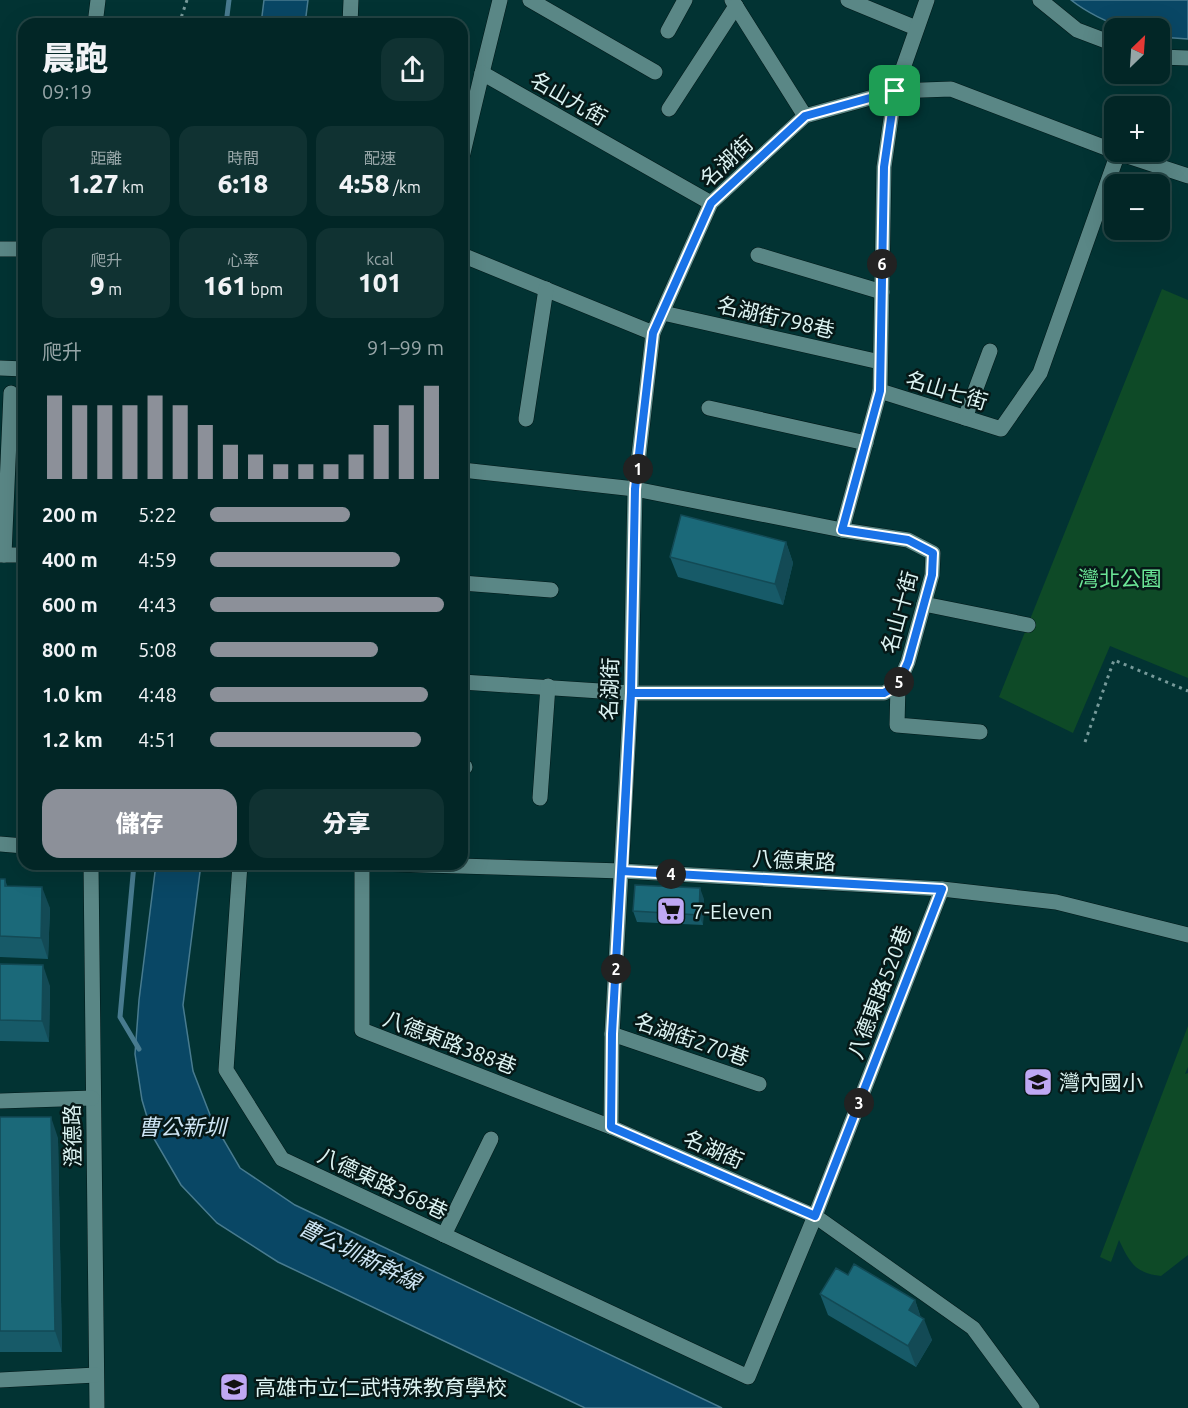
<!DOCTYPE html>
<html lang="zh-TW">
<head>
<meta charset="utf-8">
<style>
	body { margin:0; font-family:Ubuntu,"Noto Sans TC",sans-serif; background:#103232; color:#f1f3f6; height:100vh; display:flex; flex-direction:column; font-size:22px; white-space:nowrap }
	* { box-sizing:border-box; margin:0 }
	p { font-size:20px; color:#96a5a7 }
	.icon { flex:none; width:33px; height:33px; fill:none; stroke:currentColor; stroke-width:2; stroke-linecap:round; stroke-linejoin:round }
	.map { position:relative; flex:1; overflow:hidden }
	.side { position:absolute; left:18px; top:18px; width:450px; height:852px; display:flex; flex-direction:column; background:#022626; border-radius:18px; box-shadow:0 6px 24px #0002,0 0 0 2px #234343 }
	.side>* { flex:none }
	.needle { width:39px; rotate:25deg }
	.fabs { position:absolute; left:1104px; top:18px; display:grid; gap:12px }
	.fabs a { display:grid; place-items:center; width:66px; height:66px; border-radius:12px; background:#022626; box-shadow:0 6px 24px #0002,0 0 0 2px #234343; font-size:30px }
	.pin { position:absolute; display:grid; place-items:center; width:51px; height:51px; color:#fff; margin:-26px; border-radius:12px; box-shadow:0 3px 9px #0006 }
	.km { position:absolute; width:30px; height:30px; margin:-15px; border-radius:50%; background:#222; color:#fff; font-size:16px; line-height:30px; text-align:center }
	.round { display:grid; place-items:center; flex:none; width:63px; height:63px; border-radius:18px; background:#103232 }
	.overview { display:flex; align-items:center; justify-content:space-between; height:102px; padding:0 24px }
	h1 { font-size:33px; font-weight:800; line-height:45px }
	.stats { display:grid; grid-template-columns:repeat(3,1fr); gap:9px; height:102px; padding:6px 24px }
	.stats div { display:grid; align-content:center; border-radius:15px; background:#103232; text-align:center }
	.stats b { font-size:26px; font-weight:800 }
	.stats small { font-size:16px; font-weight:400 }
	.stats p { font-size:16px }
	.chart { height:168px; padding:12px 24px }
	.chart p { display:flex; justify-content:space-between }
	.chart svg { width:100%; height:108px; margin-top:6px; stroke:#8c9099; stroke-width:6 }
	.primary-button { display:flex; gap:12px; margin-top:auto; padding:12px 24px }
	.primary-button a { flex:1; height:69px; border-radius:18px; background:#8c9099; color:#fff; font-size:24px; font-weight:800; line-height:69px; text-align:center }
	.primary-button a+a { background:#103232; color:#f1f3f6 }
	ul { padding:0 24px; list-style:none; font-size:20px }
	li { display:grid; grid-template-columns:96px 72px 1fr; align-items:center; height:45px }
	li i { height:15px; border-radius:8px; background:#8c9099 }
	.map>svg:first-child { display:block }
	.green { fill:#0e4a27 }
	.water { fill:#094765; stroke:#487b8f; stroke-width:1.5 }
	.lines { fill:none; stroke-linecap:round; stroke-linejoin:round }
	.stream { stroke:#487b8f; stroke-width:5 }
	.minor-casing { stroke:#021818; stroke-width:16 }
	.path { stroke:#779a9a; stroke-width:3; stroke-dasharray:3 4.5; stroke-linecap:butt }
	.minor { stroke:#5a8786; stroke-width:15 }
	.wall { fill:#175a68 }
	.shaded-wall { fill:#134a55 }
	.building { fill:#1b6979; stroke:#134a55; stroke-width:1.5 }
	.route-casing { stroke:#fff; stroke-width:12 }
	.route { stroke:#1a73e8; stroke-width:8 }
	.labels { text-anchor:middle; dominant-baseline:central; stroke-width:5; stroke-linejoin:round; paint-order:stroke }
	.street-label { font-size:21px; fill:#dcf3f2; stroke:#061817 }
	.park-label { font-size:21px; fill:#6be596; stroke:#061817 }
	.poi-label { font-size:21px; fill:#dcf3f2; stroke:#061817; text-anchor:start }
	.water-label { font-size:22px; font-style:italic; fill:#cee5f4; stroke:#061817 }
</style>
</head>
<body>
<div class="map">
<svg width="1188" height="1408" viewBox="0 0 1188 1408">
	<rect width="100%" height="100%" fill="#023333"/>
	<!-- green -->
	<g class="green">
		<path d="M 1162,289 L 1188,300 L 1188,678 L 1110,646 L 1073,733 L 999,697 Z"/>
		<path d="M 1188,1026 L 1188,1067 L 1185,1074 L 1188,1073 L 1188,1255 L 1161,1276 C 1135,1273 1130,1263 1119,1240 L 1111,1262 L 1100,1257 Z"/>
	</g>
	<!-- water -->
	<g class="water">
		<path d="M 264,0 L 308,0 L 305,24 L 261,24 Z"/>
		<path d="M 1071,0 L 1188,0 L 1188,39 L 1160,37 L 1160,28 C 1149,28 1136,30 1126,28 C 1108,23 1086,12 1071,0 Z"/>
		<path d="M 156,864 L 201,864 L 183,1005 L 193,1071 L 212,1120 L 240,1168 L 295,1205 L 722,1408 L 585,1408 L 278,1262 L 217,1223 L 181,1185 L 153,1137 L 142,1100 L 135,1054 L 139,1000 Z"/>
	</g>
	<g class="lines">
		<!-- stream -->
		<g class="stream">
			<path d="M 226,24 L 229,0"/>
			<path d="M 134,864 L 120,1017 L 139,1049"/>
		</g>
		<!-- minor casing -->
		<g class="minor-casing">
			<g id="minor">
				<path d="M 530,0 L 655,72"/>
				<path d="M 732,0 L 805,116"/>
				<path d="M 848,0 L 916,28"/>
				<path d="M 927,0 L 895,91 L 884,167 L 880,391 L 1001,429 L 1040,373 L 1118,153"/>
				<path d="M 1040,0 L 1077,30 L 1114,44"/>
				<path d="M 95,24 L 98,0"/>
				<path d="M 350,24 L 351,0"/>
				<path d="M 668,31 L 685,0"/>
				<path d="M 1160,57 L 1188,58"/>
				<path d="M 482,73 L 500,0"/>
				<path d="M 669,109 L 736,6"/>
				<path d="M 1115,152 L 1188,176"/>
				<path d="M 462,157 L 482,73 L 711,203"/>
				<path d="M 0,249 L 24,249"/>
				<path d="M 462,255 L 653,333"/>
				<path d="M 758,255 L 882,292"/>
				<path d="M 663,313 L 880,362"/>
				<path d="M 0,368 L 24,369"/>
				<path d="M 709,408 L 866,443"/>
				<path d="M 965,418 L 990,351"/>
				<path d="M 526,419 L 546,289"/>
				<path d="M 462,470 L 635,489 L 842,530 L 908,540 L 933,553 L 932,575 L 908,662 L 898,685 L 884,693 L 631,693 L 462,682"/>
				<path d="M 842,530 L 880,391"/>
				<path d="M 0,555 L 24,555"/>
				<path d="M 4,555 L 11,393"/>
				<path d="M 462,583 L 551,590"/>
				<path d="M 924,604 L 1028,625"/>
				<path d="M 898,685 L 897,725 L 980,732"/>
				<path d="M 462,767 L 465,767"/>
				<path d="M 540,798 L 548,686"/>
				<path d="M 0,844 L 24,846"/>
				<path d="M 91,864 L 97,1408"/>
				<path d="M 240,864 L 226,1070 L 282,1159 L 748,1377 L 815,1216 L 942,889"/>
				<path d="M 362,864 L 362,1030 L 611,1127"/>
				<path d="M 393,864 L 622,871 L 942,889 L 1056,902 L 1188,935"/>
				<path d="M 612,1034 L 759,1084"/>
				<path d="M 0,1101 L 92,1098"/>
				<path d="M 444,1235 L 491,1139"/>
				<path d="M 0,1380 L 96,1375"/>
				<path d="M 1032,1408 L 973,1328 L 815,1216 L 611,1127 L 612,1034 L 631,693 L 635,489 L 653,333 L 711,203 L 805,116 L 895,91 L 951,89 L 1114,151"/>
			</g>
		</g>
		<!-- path -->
		<g class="path">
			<path d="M 179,24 L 187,0"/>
			<path d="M 1085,742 L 1114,660 L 1188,691"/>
		</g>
		<!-- minor -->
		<use href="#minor" class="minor"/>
	</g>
	<!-- wall -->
	<g class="wall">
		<path d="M 786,542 L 793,563 L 783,605 L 678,577 L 670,557 Z"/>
		<path d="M 0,879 L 5,879 L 7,886 L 50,908 L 48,959 L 0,957 Z"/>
		<path d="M 704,899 L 703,925 L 637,922 L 633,911 Z"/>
		<path d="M 0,964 L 50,986 L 49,1042 L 0,1041 Z"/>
		<path d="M 0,1117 L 58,1138 L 62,1352 L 0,1352 Z"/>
		<path d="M 848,1275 L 915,1300 L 921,1318 L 932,1340 L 916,1367 L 828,1315 L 820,1294 Z"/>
	</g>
	<!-- shaded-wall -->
	<g class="shaded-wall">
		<path d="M 786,542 L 793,563 L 783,605 L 775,584 Z"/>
		<path d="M 42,887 L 50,908 L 48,959 L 41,938 Z"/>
		<path d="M 700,888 L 704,899 L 703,925 L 699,915 Z"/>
		<path d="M 43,965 L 50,986 L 49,1042 L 42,1021 Z"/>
		<path d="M 51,1117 L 58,1138 L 62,1352 L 55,1331 Z"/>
		<path d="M 915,1300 L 922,1321 L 909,1310 Z"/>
		<path d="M 924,1319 L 932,1340 L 916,1367 L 908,1346 Z"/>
	</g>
	<!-- building -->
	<g class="building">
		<path d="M 681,515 L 786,542 L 775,584 L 670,557 Z"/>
		<path d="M 0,879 L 5,879 L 5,886 L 42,887 L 41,938 L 0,936 Z"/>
		<path d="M 635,885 L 700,888 L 699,915 L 633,911 Z"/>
		<path d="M 0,964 L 43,965 L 42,1021 L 0,1020 Z"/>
		<path d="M 0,1117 L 51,1117 L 55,1331 L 0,1331 Z"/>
		<path d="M 854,1264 L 915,1300 L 909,1310 L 924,1319 L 908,1346 L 820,1294 L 836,1268 L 848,1275 Z"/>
	</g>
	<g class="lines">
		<!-- route casing -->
		<g class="route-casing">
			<path id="route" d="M 895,91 L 805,116 L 711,203 L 653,333 L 635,489 L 631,693 L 612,1034 L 611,1127 L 815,1216 L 942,889 L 622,871 L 631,693 L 884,693 L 898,685 L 908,662 L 932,575 L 933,553 L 908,540 L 842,530 L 880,391 L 884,167 L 895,91"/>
		</g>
		<!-- route -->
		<use href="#route" class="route"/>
	</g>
	<!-- icons -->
	<defs>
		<g id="supermarket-square" transform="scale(1.5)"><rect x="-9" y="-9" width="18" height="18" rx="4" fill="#bfa8f4" stroke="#061817"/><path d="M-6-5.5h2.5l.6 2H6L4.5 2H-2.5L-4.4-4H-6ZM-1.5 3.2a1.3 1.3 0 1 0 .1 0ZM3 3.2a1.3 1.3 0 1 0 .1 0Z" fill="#111"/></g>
		<g id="school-square" transform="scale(1.5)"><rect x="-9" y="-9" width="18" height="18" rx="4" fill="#bfa8f4" stroke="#061817"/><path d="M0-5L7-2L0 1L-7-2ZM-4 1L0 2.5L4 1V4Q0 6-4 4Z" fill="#111"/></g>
	</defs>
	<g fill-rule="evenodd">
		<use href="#supermarket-square" x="671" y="911"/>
		<use href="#school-square" x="1038" y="1082"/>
		<use href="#school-square" x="234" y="1387"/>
	</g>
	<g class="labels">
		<!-- street labels -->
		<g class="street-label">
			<text transform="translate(569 98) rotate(30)">名山九街</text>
			<text transform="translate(726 161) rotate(-43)">名湖街</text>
			<text transform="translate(776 317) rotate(13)">名湖街798巷</text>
			<text transform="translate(947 390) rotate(17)">名山七街</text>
			<text transform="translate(899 612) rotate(-75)">名山十街</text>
			<text transform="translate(609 689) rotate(-88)">名湖街</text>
			<text transform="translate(794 860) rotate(3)">八德東路</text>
			<text transform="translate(879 992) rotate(-69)">八德東路520巷</text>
			<text transform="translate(692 1039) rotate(19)">名湖街270巷</text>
			<text transform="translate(450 1042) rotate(21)">八德東路388巷</text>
			<text transform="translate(72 1136) rotate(-91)">澄德路</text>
			<text transform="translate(714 1149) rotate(24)">名湖街</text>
			<text transform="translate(383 1183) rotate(25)">八德東路368巷</text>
		</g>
		<!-- park labels -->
		<g class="park-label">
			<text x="1120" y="578">灣北公園</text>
		</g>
		<!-- poi labels -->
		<g class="poi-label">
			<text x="692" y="911">7-Eleven</text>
			<text x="1059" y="1082">灣內國小</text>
			<text x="255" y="1387">高雄市立仁武特殊教育學校</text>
		</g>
		<!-- water labels -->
		<g class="water-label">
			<text x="182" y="1126">曹公新圳</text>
			<text transform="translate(360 1254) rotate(26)">曹公圳新幹線</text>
		</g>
	</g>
</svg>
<div class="fabs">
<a><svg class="needle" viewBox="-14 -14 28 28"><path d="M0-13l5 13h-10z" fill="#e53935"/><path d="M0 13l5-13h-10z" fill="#96a5a7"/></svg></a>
<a>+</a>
<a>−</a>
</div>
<div class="pin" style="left:895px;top:91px;background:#1e9e55"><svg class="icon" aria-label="arrive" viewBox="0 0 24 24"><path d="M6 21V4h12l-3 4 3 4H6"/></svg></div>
<b class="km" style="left:638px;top:469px">1</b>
<b class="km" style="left:616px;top:969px">2</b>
<b class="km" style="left:859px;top:1103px">3</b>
<b class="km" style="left:671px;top:874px">4</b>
<b class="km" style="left:899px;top:682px">5</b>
<b class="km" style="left:882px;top:264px">6</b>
<section class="side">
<div class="overview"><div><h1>晨跑</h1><p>09:19</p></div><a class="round"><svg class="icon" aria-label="share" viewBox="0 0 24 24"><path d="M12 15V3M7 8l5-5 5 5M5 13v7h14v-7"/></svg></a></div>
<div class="stats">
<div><p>距離</p><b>1.27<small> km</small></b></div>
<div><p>時間</p><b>6:18</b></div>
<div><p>配速</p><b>4:58<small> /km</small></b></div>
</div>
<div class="stats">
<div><p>爬升</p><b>9<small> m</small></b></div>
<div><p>心率</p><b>161<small> bpm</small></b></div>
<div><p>kcal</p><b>101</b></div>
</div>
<div class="chart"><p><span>爬升</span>91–99 m</p>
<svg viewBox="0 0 160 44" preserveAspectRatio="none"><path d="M5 44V10M15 44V14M25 44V14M35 44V14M45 44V10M55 44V14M65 44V22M75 44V30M85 44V34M95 44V38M105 44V38M115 44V38M125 44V34M135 44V22M145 44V14M155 44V6"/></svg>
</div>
<ul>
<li><b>200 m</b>5:22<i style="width:60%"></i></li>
<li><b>400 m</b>4:59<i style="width:81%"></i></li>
<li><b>600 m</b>4:43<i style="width:100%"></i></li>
<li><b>800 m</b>5:08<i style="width:72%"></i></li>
<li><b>1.0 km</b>4:48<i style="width:93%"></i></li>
<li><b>1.2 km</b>4:51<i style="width:90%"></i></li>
</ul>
<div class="primary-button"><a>儲存</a><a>分享</a></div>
</section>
</div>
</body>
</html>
